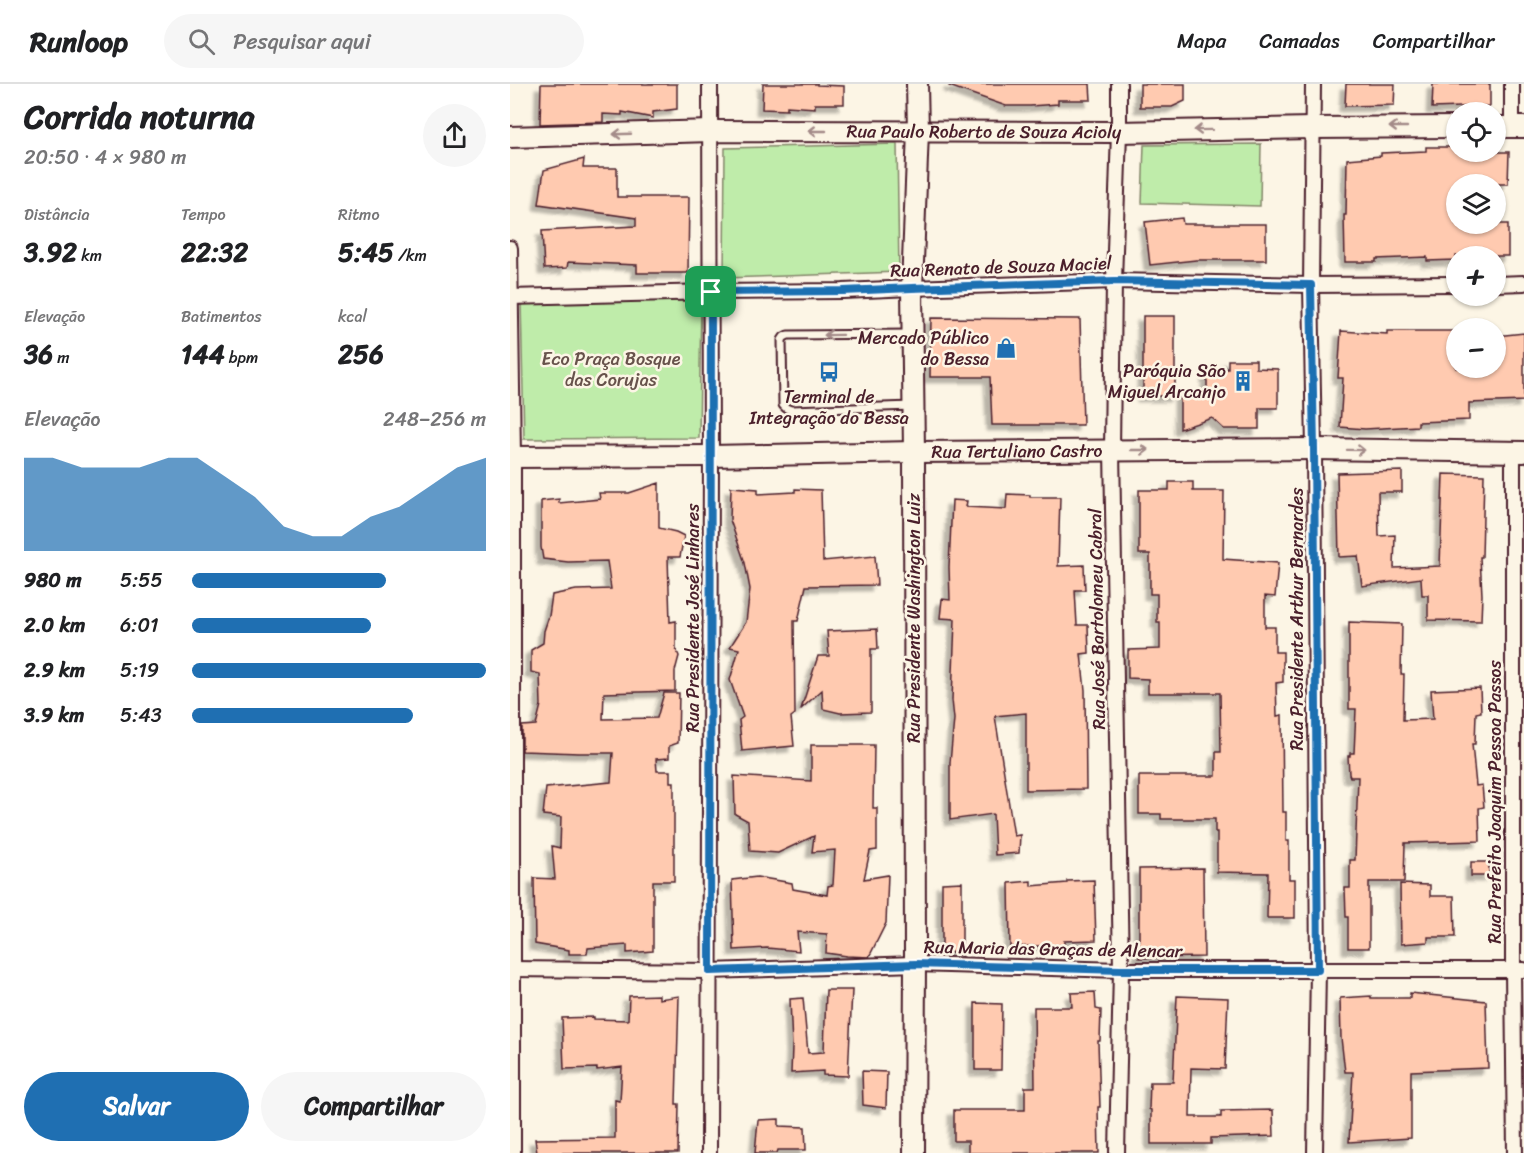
<!DOCTYPE html>
<html lang="pt">
<head>
<meta charset="utf-8">
<style>
	body { margin:0; font-family:Sriracha,sans-serif; background:#f6f6f6; color:#202124; height:100vh; display:flex; flex-direction:column; font-size:22px; white-space:nowrap }
	* { box-sizing:border-box; margin:0 }
	p { font-size:20px; color:#757577 }
	.icon { flex:none; width:33px; height:33px; fill:none; stroke:currentColor; stroke-width:2; stroke-linecap:round; stroke-linejoin:round }
	.map { position:relative; flex:1; overflow:hidden }
	.details { display:flex; flex-direction:column; background:#fff; width:510px }
	.details>* { flex:none }
	.controls { position:absolute; left:936px; top:18px; display:grid; gap:12px }
	.controls a { display:grid; place-items:center; width:60px; height:60px; border-radius:50%; background:#fff; box-shadow:0 2px 4px #0004; font-size:30px }
	.pin { position:absolute; display:grid; place-items:center; width:51px; height:51px; color:#fff; margin:-26px; border-radius:12px; box-shadow:0 3px 9px #0006 }
	.round { display:grid; place-items:center; flex:none; width:63px; height:63px; border-radius:32px; background:#f6f6f6 }
	.headline { display:flex; align-items:center; justify-content:space-between; height:102px; padding:0 24px }
	h1 { font-size:33px; font-weight:800; line-height:45px }
	.stats { display:grid; grid-template-columns:repeat(3,1fr); gap:9px; height:102px; padding:6px 24px }
	.stats div { display:grid; align-content:center }
	.stats b { font-size:26px; font-weight:800 }
	.stats small { font-size:16px; font-weight:400 }
	.stats p { font-size:16px }
	.chart { height:168px; padding:12px 24px }
	.chart p { display:flex; justify-content:space-between }
	.chart svg { width:100%; height:108px; margin-top:6px; fill:#1f6fb2; opacity:.7 }
	.action { display:flex; gap:12px; margin-top:auto; padding:12px 24px }
	.action a { flex:1; height:69px; border-radius:36px; background:#1f6fb2; color:#fff; font-size:24px; font-weight:800; line-height:69px; text-align:center }
	.action a+a { background:#f6f6f6; color:#202124 }
	ul { padding:0 24px; list-style:none; font-size:20px }
	li { display:grid; grid-template-columns:96px 72px 1fr; align-items:center; height:45px }
	li i { height:15px; border-radius:8px; background:#1f6fb2 }
	header { display:flex; align-items:center; gap:36px; box-sizing:border-box; height:84px; padding:0 30px; background:#fff; border-bottom:2px solid #e0e0e0 }
	header strong { font-size:28px }
	nav { display:flex; gap:33px; margin-inline-start:auto; font-size:21px }
	.search { width:420px; height:54px; background:#f6f6f6; display:flex; align-items:center; gap:15px; box-sizing:border-box; padding:0 21px; border-radius:33px; color:#757577; font-size:22px }
	main { display:flex; flex:1; min-height:0 }
	.map>svg:first-child { display:block }
	.green { fill:#bfecaa; stroke:#84866a; stroke-width:1.5 }
	.building { fill:#ffcab0; stroke:#4a1f2b; stroke-width:1.5; filter:url(#shadow) }
	.lines { fill:none; stroke-linecap:round; stroke-linejoin:round }
	.lane-casing { stroke:#4a1f2b; stroke-width:11 }
	.street-casing { stroke:#4a1f2b; stroke-width:18 }
	.secondary-casing { stroke:#4a1f2b; stroke-width:24 }
	.lane { stroke:#fcf5e5; stroke-width:7 }
	.street { stroke:#fcf5e5; stroke-width:14 }
	.secondary { stroke:#fcf5e5; stroke-width:20 }
	.oneway { stroke:#a38a88 }
	.route-casing { stroke:#fff; stroke-width:12 }
	.route { stroke:#1f6fb2; stroke-width:8 }
	.labels { text-anchor:middle; dominant-baseline:central; stroke-width:5; stroke-linejoin:round; paint-order:stroke }
	.street-label { font-size:18px; fill:#4a1f2b; stroke:#fcf5e5 }
	.poi-label { font-size:18px; fill:#4a1f2b; stroke:#fcf5e5; text-anchor:end }
	.park-label { font-size:18px; fill:#67524b; stroke:#fcf5e5 }
</style>
</head>
<body>
<header>
<strong>Runloop</strong>
<div class="search"><svg class="icon" aria-label="search" viewBox="0 0 24 24"><circle cx="10" cy="10" r="6"/><path d="M15 15l6 6"/></svg>Pesquisar aqui</div>
<nav><a>Mapa</a><a>Camadas</a><a>Compartilhar</a></nav>
</header>
<main>
<section class="details">
<div class="headline"><div><h1>Corrida noturna</h1><p>20:50 · 4 × 980 m</p></div><a class="round"><svg class="icon" aria-label="share" viewBox="0 0 24 24"><path d="M12 15V3M7 8l5-5 5 5M5 13v7h14v-7"/></svg></a></div>
<div class="stats">
<div><p>Distância</p><b>3.92<small> km</small></b></div>
<div><p>Tempo</p><b>22:32</b></div>
<div><p>Ritmo</p><b>5:45<small> /km</small></b></div>
</div>
<div class="stats">
<div><p>Elevação</p><b>36<small> m</small></b></div>
<div><p>Batimentos</p><b>144<small> bpm</small></b></div>
<div><p>kcal</p><b>256</b></div>
</div>
<div class="chart"><p><span>Elevação</span>248–256 m</p>
<svg viewBox="0 0 160 44" preserveAspectRatio="none"><path d="M0 44V6L10 6L20 10L30 10L40 10L50 6L60 6L70 14L80 22L90 34L100 38L110 38L120 30L130 26L140 18L150 10L160 6V44z"/></svg>
</div>
<ul>
<li><b>980 m</b>5:55<i style="width:66%"></i></li>
<li><b>2.0 km</b>6:01<i style="width:61%"></i></li>
<li><b>2.9 km</b>5:19<i style="width:100%"></i></li>
<li><b>3.9 km</b>5:43<i style="width:75%"></i></li>
</ul>
<div class="action"><a>Salvar</a><a>Compartilhar</a></div>
</section>
<div class="map">
<svg width="1014" height="1069" viewBox="0 0 1014 1069">
	<defs>
		<filter id="shadow"><feDropShadow dx="-5.5" dy="5.5" stdDeviation="1.5" flood-color="#0004"/></filter>
	</defs>
	<rect width="100%" height="100%" fill="#fcf5e5"/>
	<filter id="ink" filterUnits="userSpaceOnUse"><feTurbulence type="fractalNoise" baseFrequency=".0167" numOctaves="2"/><feDisplacementMap in="SourceGraphic" scale="12" xChannelSelector="R" yChannelSelector="G"/><feConvolveMatrix kernelMatrix="1 2 1 2 8 2 1 2 1" color-interpolation-filters="sRGB"/></filter>
	<g filter="url(#ink)">
		<!-- green -->
		<g class="green">
			<path d="M 387,60 L 389,188 L 214,194 L 215,64 Z"/>
			<path d="M 751,60 L 750,122 L 632,119 L 634,61 Z"/>
			<path d="M 191,215 L 189,354 L 14,355 L 11,217 Z"/>
		</g>
		<!-- building -->
		<g class="building">
			<path d="M 31,0 L 167,0 L 167,25 L 143,28 L 143,34 L 112,28 L 112,31 L 93,30 L 93,38 L 30,40 Z"/>
			<path d="M 253,0 L 307,0 L 307,1 L 334,2 L 334,20 L 305,20 L 305,24 L 277,22 L 277,26 L 252,25 Z"/>
			<path d="M 439,0 L 580,0 L 581,16 L 548,16 L 548,20 L 520,22 L 496,22 L 439,2 Z"/>
			<path d="M 630,0 L 675,0 L 675,17 L 662,23 L 630,23 Z"/>
			<path d="M 836,0 L 885,0 L 884,21 L 835,22 Z"/>
			<path d="M 923,0 L 980,0 L 980,22 L 922,24 Z"/>
			<path d="M 916,63 L 946,63 L 946,68 L 999,68 L 998,100 L 946,100 L 946,140 L 998,140 L 998,172 L 946,172 L 946,176 L 917,177 L 917,173 L 866,175 L 866,178 L 835,178 L 834,131 L 836,131 L 837,75 L 871,72 L 871,69 L 916,67 Z"/>
			<path d="M 74,75 L 73,84 L 107,84 L 107,113 L 179,113 L 178,189 L 127,189 L 127,181 L 58,178 L 57,184 L 34,185 L 32,147 L 126,142 L 126,134 L 29,120 L 34,86 Z"/>
			<path d="M 672,134 L 673,140 L 756,140 L 756,176 L 686,176 L 640,181 L 635,138 Z"/>
			<rect x="633" y="232" width="32" height="80"/>
			<path d="M 421,234 L 570,235 L 573,341 L 482,341 L 480,293 L 420,293 Z"/>
			<path d="M 831,247 L 877,250 L 877,247 L 946,247 L 946,284 L 986,284 L 986,252 L 1014,249 L 1014,317 L 959,319 L 959,336 L 908,338 L 908,342 L 855,345 L 830,343 L 833,294 L 828,294 Z"/>
			<path d="M 718,276 L 746,276 L 746,284 L 768,285 L 768,324 L 749,324 L 749,345 L 714,345 L 702,334 L 670,345 L 670,309 L 697,310 L 697,285 L 718,285 Z"/>
			<path d="M 892,387 L 892,408 L 868,408 L 869,452 L 885,451 L 884,484 L 930,482 L 933,390 L 974,391 L 972,473 L 970,473 L 972,511 L 971,537 L 918,536 L 918,511 L 912,511 L 911,494 L 852,502 L 848,472 L 829,473 L 827,389 Z"/>
			<path d="M 659,398 L 683,398 L 683,407 L 714,407 L 713,475 L 768,479 L 765,513 L 755,512 L 755,543 L 765,543 L 765,568 L 773,568 L 773,598 L 766,599 L 767,632 L 772,631 L 773,728 L 776,728 L 776,757 L 779,757 L 779,795 L 785,795 L 785,834 L 757,834 L 758,789 L 707,788 L 707,748 L 705,748 L 705,735 L 651,735 L 651,730 L 629,730 L 629,692 L 706,692 L 706,668 L 711,668 L 710,609 L 638,609 L 638,595 L 618,594 L 618,566 L 650,565 L 650,538 L 647,538 L 647,510 L 640,510 L 640,470 L 629,470 L 629,406 L 659,406 Z"/>
			<path d="M 149,399 L 149,444 L 166,448 L 174,452 L 170,473 L 158,473 L 160,538 L 166,537 L 166,565 L 169,572 L 165,587 L 165,607 L 94,609 L 93,635 L 147,634 L 154,609 L 169,609 L 168,659 L 159,662 L 159,674 L 146,675 L 147,687 L 160,687 L 160,698 L 164,698 L 164,797 L 143,797 L 143,867 L 117,869 L 117,861 L 78,864 L 77,870 L 59,870 L 59,866 L 25,860 L 24,794 L 45,795 L 42,762 L 50,764 L 51,733 L 33,731 L 36,704 L 101,698 L 103,669 L 69,669 L 12,667 L 12,642 L 26,641 L 31,621 L 30,590 L 21,588 L 21,566 L 33,559 L 34,547 L 39,532 L 42,511 L 66,506 L 101,505 L 97,477 L 58,478 L 33,475 L 31,463 L 31,417 L 49,415 L 49,419 L 90,415 L 89,409 L 119,409 Z"/>
			<path d="M 221,403 L 248,405 L 248,410 L 285,408 L 285,405 L 311,406 L 313,477 L 365,472 L 367,501 L 296,502 L 288,537 L 284,537 L 285,630 L 281,633 L 284,662 L 232,667 L 229,636 L 233,633 L 220,596 L 229,565 L 220,563 L 236,538 L 240,505 L 235,479 L 220,436 Z"/>
			<path d="M 497,410 L 520,411 L 520,413 L 550,413 L 548,482 L 574,481 L 575,506 L 565,506 L 567,541 L 578,541 L 579,569 L 571,570 L 575,606 L 576,705 L 516,706 L 516,629 L 485,632 L 504,752 L 510,751 L 509,769 L 485,771 L 483,730 L 440,736 L 440,679 L 444,635 L 442,616 L 445,535 L 430,534 L 432,515 L 440,516 L 439,483 L 442,416 L 457,417 L 456,423 L 496,425 Z"/>
			<path d="M 839,538 L 892,540 L 891,590 L 894,590 L 893,636 L 923,635 L 921,606 L 970,604 L 971,628 L 966,629 L 965,660 L 962,660 L 966,702 L 972,701 L 974,723 L 969,724 L 970,757 L 895,759 L 894,798 L 859,798 L 859,864 L 838,864 L 838,833 L 836,833 L 835,804 L 840,804 L 840,776 L 845,776 L 848,693 L 840,693 L 839,690 L 838,672 L 840,672 L 840,669 L 844,669 L 846,625 L 839,625 Z"/>
			<path d="M 367,545 L 368,565 L 361,565 L 361,628 L 330,629 L 313,625 L 312,606 L 291,625 L 308,572 L 319,572 L 317,547 Z"/>
			<path d="M 301,661 L 364,661 L 363,724 L 367,724 L 367,766 L 360,767 L 354,795 L 378,791 L 376,839 L 359,873 L 337,872 L 316,869 L 317,850 L 287,848 L 289,867 L 257,864 L 224,866 L 222,796 L 247,793 L 282,799 L 283,805 L 317,811 L 318,802 L 323,801 L 325,766 L 302,768 L 304,752 L 268,769 L 240,767 L 238,737 L 225,730 L 224,692 L 301,697 Z"/>
			<rect x="961" y="778" width="18" height="14"/>
			<path d="M 693,784 L 694,873 L 629,874 L 629,785 Z"/>
			<path d="M 584,796 L 586,856 L 554,857 L 554,861 L 500,863 L 499,799 L 521,797 L 521,802 L 557,799 L 557,797 Z"/>
			<path d="M 452,798 L 452,872 L 432,865 L 432,799 Z"/>
			<path d="M 890,800 L 920,801 L 920,812 L 944,812 L 945,853 L 918,853 L 918,858 L 891,860 Z"/>
			<path d="M 316,906 L 342,906 L 338,992 L 313,991 L 313,987 L 281,989 L 282,963 L 280,915 L 293,914 L 298,969 L 314,968 Z"/>
			<path d="M 585,908 L 586,925 L 591,926 L 590,957 L 588,957 L 590,1023 L 588,1023 L 589,1069 L 458,1069 L 458,1057 L 444,1057 L 444,1026 L 515,1026 L 515,1003 L 525,1003 L 524,923 L 562,923 L 561,909 Z"/>
			<path d="M 900,909 L 976,917 L 978,984 L 901,987 L 901,1054 L 839,1058 L 843,988 L 835,988 L 831,954 L 830,914 L 861,912 L 861,914 L 900,914 Z"/>
			<path d="M 149,911 L 149,915 L 169,912 L 166,1020 L 169,1020 L 168,1069 L 27,1069 L 25,1055 L 105,1054 L 105,1016 L 110,1017 L 112,983 L 87,986 L 87,984 L 54,985 L 52,934 L 84,933 L 84,935 L 118,936 L 119,912 Z"/>
			<path d="M 667,912 L 718,914 L 715,985 L 681,984 L 680,1033 L 711,1033 L 711,1027 L 763,1026 L 764,1052 L 701,1054 L 701,1060 L 641,1060 L 641,1026 L 639,1025 L 640,998 L 663,998 Z"/>
			<path d="M 465,919 L 492,920 L 491,986 L 465,986 Z"/>
			<path d="M 352,987 L 377,988 L 376,1024 L 353,1021 Z"/>
			<path d="M 269,1035 L 269,1042 L 295,1043 L 296,1066 L 268,1066 L 267,1069 L 245,1069 L 248,1036 Z"/>
		</g>
		<g class="lines">
			<!-- lane casing -->
			<g class="lane-casing">
				<path id="lane" d="M 401,250 L 278,251 L 274,253 L 272,256 L 273,321 L 276,324 L 281,326 L 403,322"/>
			</g>
			<!-- street casing -->
			<g class="street-casing">
				<g id="street">
					<path d="M 803,0 L 801,201 L 804,365 L 808,886 L 805,1069"/>
					<path d="M 1002,43 L 1002,0"/>
					<path d="M 0,164 L 3,373 L 3,1069"/>
					<path d="M 986,200 L 1014,199"/>
					<path d="M 0,213 L 201,208 L 333,207 L 402,204 L 604,197 L 801,201 L 946,200"/>
					<path d="M 1003,368 L 1003,886 L 1005,1069"/>
					<path d="M 0,885 L 200,887 L 405,880 L 611,886 L 1014,886"/>
					<path d="M 199,1069 L 201,372 L 200,0"/>
					<path d="M 607,1069 L 611,886 L 602,366 L 604,197 L 609,48 L 609,0"/>
				</g>
			</g>
			<!-- secondary casing -->
			<g class="secondary-casing">
				<g id="secondary">
					<path d="M 986,43 L 1014,43"/>
					<path id="s1" d="M 0,53 L 201,47 L 609,48 L 801,44 L 946,43"/>
					<path id="s2" d="M 0,373 L 201,372 L 404,368 L 804,365 L 1014,368"/>
					<path d="M 404,1069 L 405,880 L 404,368 L 402,204 L 408,47 L 407,0"/>
				</g>
			</g>
			<!-- lane -->
			<use href="#lane" class="lane"/>
			<!-- street -->
			<use href="#street" class="street"/>
			<!-- secondary -->
			<use href="#secondary" class="secondary"/>
		</g>
		<!-- one-way arrows -->
		<defs><path id="oneway-shaft" d="M-6 0H5M1.5-3L5.5 0L1.5 3" fill="none" stroke-width="1.6" stroke-linecap="round" stroke-linejoin="round" transform="scale(1.5)"/></defs>
		<g class="oneway">
			<use href="#oneway-shaft" transform="translate(888 43) rotate(180)"/>
			<use href="#oneway-shaft" transform="translate(693 46) rotate(179)"/>
			<use href="#oneway-shaft" transform="translate(307 47) rotate(180)"/>
			<use href="#oneway-shaft" transform="translate(112 50) rotate(178)"/>
			<use href="#oneway-shaft" transform="translate(323 251) rotate(179)"/>
			<use href="#oneway-shaft" transform="translate(630 366)"/>
			<use href="#oneway-shaft" transform="translate(846 366) rotate(1)"/>
		</g>
	</g>
	<g class="lines" filter="url(#ink)">
		<!-- route casing -->
		<g class="route-casing">
			<path id="route" d="M 604,197 L 801,201 L 804,365 L 808,886 L 611,886 L 405,880 L 200,887 L 201,208 L 333,207 L 402,204 Z"/>
		</g>
		<!-- route -->
		<use href="#route" class="route"/>
	</g>
	<!-- icons -->
	<defs>
		<g id="shop-bare" transform="scale(1.62)"><path d="M-5-2.5h2.3a2.7 3.5 0 0 1 5.4 0H5L5.5 6h-11ZM-1.5-2.5h3a1.5 2.3 0 0 0-3 0Z" fill="#1f6fb2" stroke="#fcf5e5" stroke-width="2.5" paint-order="stroke"/></g>
		<g id="bus-bare" transform="scale(1.62)"><path d="M-5-6H5V4H4V6H2V4H-2V6H-4V4H-5ZM-3.5-4V0h7V-4ZM-3.5 1.2v1.5H-2V1.2ZM2 1.2v1.5H3.5V1.2Z" fill="#1f6fb2" stroke="#fcf5e5" stroke-width="2.5" paint-order="stroke"/></g>
		<g id="building-bare" transform="scale(1.62)"><path d="M-4-6H4V6H1V3H-1V6H-4ZM-2.5-4.3h1.7v1.8h-1.7ZM.8-4.3h1.7v1.8H.8ZM-2.5-1h1.7V.8h-1.7ZM.8-1h1.7V.8H.8Z" fill="#1f6fb2" stroke="#fcf5e5" stroke-width="2.5" paint-order="stroke"/></g>
	</defs>
	<g fill-rule="evenodd">
		<use href="#shop-bare" x="496" y="264"/>
		<use href="#bus-bare" x="319" y="288"/>
		<use href="#building-bare" x="733" y="297"/>
	</g>
	<g class="labels">
		<!-- street labels -->
		<g class="street-label">
			<text stroke="none"><textPath href="#s1" startOffset="474">Rua Paulo Roberto de Souza Acioly</textPath></text>
			<text transform="translate(491 183) rotate(-2)">Rua Renato de Souza Maciel</text>
			<text stroke="none"><textPath href="#s2" startOffset="507">Rua Tertuliano Castro</textPath></text>
			<text transform="translate(183 534) rotate(-90)">Rua Presidente José Linhares</text>
			<text transform="translate(404 534) rotate(-90)">Rua Presidente Washington Luiz</text>
			<text transform="translate(587 535) rotate(-91)">Rua José Bartolomeu Cabral</text>
			<text transform="translate(787 535) rotate(-90)">Rua Presidente Arthur Bernardes</text>
			<text transform="translate(985 718) rotate(-90)">Rua Prefeito Joaquim Pessoa Passos</text>
			<text transform="translate(543 865) rotate(1)">Rua Maria das Graças de Alencar</text>
		</g>
		<!-- poi labels -->
		<g class="poi-label">
			<text x="479" y="254">Mercado Público<tspan x="479" dy="21">do Bessa</tspan></text>
			<text x="716" y="287">Paróquia São<tspan x="716" dy="21">Miguel Arcanjo</tspan></text>
			<text x="319" y="313" text-anchor="middle">Terminal de<tspan x="319" dy="21">Integração do Bessa</tspan></text>
		</g>
		<!-- park labels -->
		<g class="park-label">
			<text x="101" y="275">Eco Praça Bosque<tspan x="101" dy="21">das Corujas</tspan></text>
		</g>
	</g>
</svg>
<div class="controls">
<a><svg class="icon" aria-label="locate" viewBox="0 0 24 24"><circle cx="12" cy="12" r="6"/><path d="M12 2v4M12 18v4M2 12h4M18 12h4"/></svg></a>
<a><svg class="icon" aria-label="layers" viewBox="0 0 24 24"><path d="M12 4l9 5-9 5-9-5zM3 14l9 5 9-5"/></svg></a>
<a>+</a>
<a>−</a>
</div>
<div class="pin" style="left:201px;top:208px;background:#1e9e55"><svg class="icon" aria-label="arrive" viewBox="0 0 24 24"><path d="M6 21V4h12l-3 4 3 4H6"/></svg></div>
</div>
</main>
</body>
</html>
